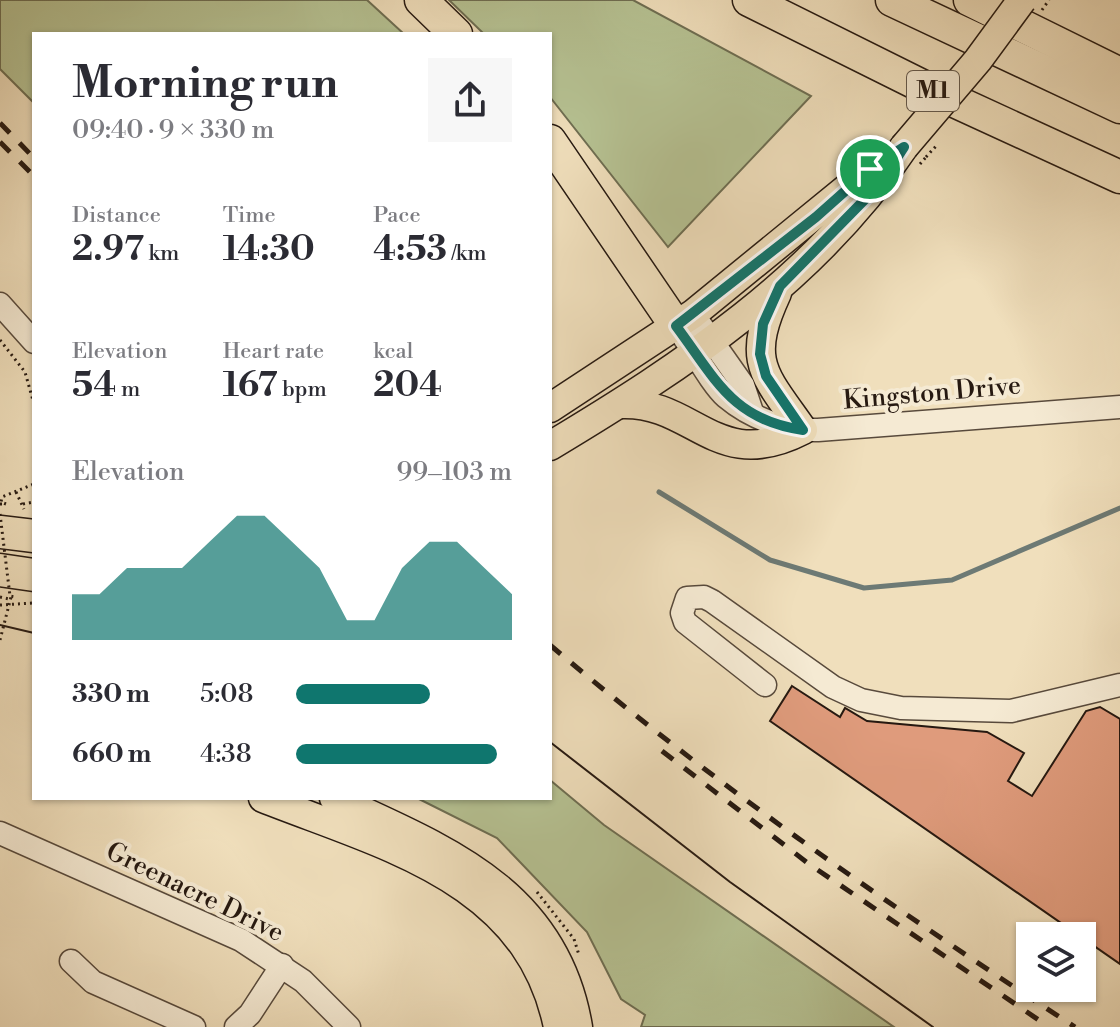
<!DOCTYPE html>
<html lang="en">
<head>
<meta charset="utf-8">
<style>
	body { margin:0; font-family:"Libre Bodoni",serif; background:#f7f7f7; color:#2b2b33; height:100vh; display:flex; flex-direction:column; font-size:30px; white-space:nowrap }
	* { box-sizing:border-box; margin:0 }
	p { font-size:26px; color:#7c7c81 }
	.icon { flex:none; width:44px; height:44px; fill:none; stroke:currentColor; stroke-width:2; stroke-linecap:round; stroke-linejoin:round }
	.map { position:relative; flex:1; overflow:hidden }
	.sheet { position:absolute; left:32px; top:32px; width:520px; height:768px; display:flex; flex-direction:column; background:#fff; border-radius:0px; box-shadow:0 2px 6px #0004 }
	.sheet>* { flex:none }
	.fabs { position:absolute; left:1016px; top:922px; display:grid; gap:16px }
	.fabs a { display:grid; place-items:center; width:80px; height:80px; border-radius:0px; background:#fff; box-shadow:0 2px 6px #0004; font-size:40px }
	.pin { position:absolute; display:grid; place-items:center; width:68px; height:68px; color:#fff; margin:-34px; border:4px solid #fff; border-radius:50%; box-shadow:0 2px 8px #0007 }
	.round { display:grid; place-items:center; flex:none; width:84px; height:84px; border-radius:0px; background:#f7f7f7 }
	.summary { display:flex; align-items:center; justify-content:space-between; height:136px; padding:0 40px }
	h1 { font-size:44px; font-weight:700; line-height:60px }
	.metrics { display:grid; grid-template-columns:repeat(3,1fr); gap:12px; height:136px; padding:8px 40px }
	.metrics div { display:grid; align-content:center }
	.metrics b { font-size:34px; font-weight:700 }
	.metrics small { font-size:22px; font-weight:400 }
	.metrics p { font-size:22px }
	.chart { height:224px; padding:16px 40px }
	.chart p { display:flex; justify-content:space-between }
	.chart svg { width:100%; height:144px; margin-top:8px; fill:#0f766e; opacity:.7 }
	ul { padding:0 40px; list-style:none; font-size:26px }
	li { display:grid; grid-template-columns:128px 96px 1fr; align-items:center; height:60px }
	li i { height:20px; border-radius:10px; background:#0f766e }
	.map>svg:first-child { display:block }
	.green { fill:#b6c293; stroke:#6e6e52; stroke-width:2 }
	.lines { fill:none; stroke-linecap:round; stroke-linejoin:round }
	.stream { stroke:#6d7a75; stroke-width:5 }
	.building { fill:#df9b7c; stroke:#261911; stroke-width:2 }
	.minor-casing { stroke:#584a3c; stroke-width:25 }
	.major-casing { stroke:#261911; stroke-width:31 }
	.highway-casing { stroke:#261911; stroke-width:35 }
	.path { stroke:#261911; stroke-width:3; stroke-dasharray:2 4; stroke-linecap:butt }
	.minor { stroke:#f5ead3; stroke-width:22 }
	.major { stroke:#f0dfbc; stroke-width:28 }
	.highway { stroke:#f0dfbc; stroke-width:32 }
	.tram { stroke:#261911; stroke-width:2 }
	.rail { stroke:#261911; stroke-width:5; stroke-dasharray:14 14; stroke-linecap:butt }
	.major-bridge-casing { stroke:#261911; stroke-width:31; stroke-linecap:butt }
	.path-bridge { stroke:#261911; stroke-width:3; stroke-dasharray:2 4; stroke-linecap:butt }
	.major-bridge { stroke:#f0dfbc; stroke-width:28 }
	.route-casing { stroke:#fff; stroke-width:16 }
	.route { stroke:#0f766e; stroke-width:10 }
	.labels { text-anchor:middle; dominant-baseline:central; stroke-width:8; stroke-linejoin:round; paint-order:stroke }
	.shield { fill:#f5ead3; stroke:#64584b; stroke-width:2 }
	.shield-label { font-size:24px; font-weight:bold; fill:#261911 }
	.street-label { font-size:26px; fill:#261911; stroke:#f5ead3 }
</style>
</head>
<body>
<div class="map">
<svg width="1120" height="1027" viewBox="0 0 1120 1027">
	<rect width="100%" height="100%" fill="#f0dfbc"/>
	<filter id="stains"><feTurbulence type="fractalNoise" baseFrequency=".0025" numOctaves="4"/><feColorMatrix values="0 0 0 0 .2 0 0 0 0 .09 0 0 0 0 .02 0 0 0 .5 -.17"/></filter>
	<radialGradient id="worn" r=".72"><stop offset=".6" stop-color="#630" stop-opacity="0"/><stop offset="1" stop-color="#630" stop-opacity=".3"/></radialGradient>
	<!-- green -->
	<g class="green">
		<path d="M 0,0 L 367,0 L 404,34 L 34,34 L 34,103 L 0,69 Z"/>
		<path d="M 449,0 L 633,0 L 811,96 L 668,247 L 550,97 L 550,34 L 484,34 Z"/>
		<path d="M 550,780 L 604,825 L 894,1027 L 641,1027 L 645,1015 L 621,999 L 587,932 L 497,838 L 417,798 L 550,798 Z"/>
	</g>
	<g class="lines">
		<!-- stream -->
		<path class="stream" d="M 659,492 L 770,560 L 864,588 L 952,580 L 1120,508"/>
	</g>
	<!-- building -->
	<path class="building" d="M 792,686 L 840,717 L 845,708 L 867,721 L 987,732 L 1024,753 L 1008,781 L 1032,796 L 1086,711 L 1100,707 L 1120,719 L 1120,964 L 770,721 Z"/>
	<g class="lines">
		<!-- minor casing -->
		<g class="minor-casing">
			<g id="minor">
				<path d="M 0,304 L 34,342"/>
				<path d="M 693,314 L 743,385 L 752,412"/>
				<path d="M 676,326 C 690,344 711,384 726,397 C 751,418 785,431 818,430 L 1120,407"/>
				<path d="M 765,685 L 685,622 L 682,613 L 687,598 L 704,597 L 712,601 L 833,687 L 861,700 L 901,708 L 1011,711 L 1120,685"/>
				<path d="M 0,833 L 241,940 L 303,981 L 349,1027"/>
				<path d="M 71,961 L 93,982 L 194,1027"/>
				<path d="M 236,1027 L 250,1014 L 282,965"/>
			</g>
		</g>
		<!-- major casing -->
		<g class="major-casing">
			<g id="major">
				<path d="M 621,404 C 695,401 716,475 803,430 C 764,374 745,362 777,293"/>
				<path d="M 550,408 L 693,314 L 873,167"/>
				<path d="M 550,446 C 683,366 816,279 904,147"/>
				<path d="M 263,798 C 384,846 528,879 558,1027"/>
				<path d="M 334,798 C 444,849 555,890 578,1027"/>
			</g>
		</g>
		<!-- highway casing -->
		<g class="highway-casing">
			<g id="highway">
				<path d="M 421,0 L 456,34"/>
				<path d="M 749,0 L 924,87 L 1120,177"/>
				<path d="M 892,0 L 1120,107"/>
				<path d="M 970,0 L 1120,74"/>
				<path d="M 550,141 L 676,326"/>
				<path d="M 0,532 L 34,536"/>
				<path d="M 0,570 L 34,575"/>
			</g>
		</g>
		<!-- path -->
		<g class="path">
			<path d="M 920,164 L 926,157"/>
			<path d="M 0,340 L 25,372 L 34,404"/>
			<path d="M 16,492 L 24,509"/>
			<path d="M 0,504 L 6,504 L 1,502 L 2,497 L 34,484"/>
			<path d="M 23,504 L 34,502"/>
			<path d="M 0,597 L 9,599"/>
			<path d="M 0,605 L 34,603"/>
			<path d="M 0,640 L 11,597"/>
			<path d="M 537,892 L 574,939 L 579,955"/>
		</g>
		<!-- minor -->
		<use href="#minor" class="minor"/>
		<!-- major -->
		<use href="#major" class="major"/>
		<!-- highway -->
		<use href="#highway" class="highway"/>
		<!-- tram -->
		<g class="tram">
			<path d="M 0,625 L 34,633"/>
			<path d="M 550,742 L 730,882 L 933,1027"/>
		</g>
		<!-- rail -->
		<g class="rail">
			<path d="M 0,123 L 34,158"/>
			<path d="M 0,142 L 34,176"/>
			<path d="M 550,645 C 715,785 894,909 1075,1027"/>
			<path d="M 662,751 L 809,864 L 1049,1027"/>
		</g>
		<!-- major-bridge casing -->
		<g class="major-bridge-casing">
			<path id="major-bridge" d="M 904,147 L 978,60 L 1022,0"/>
		</g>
		<!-- path-bridge -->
		<g class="path-bridge">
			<path d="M 1042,10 L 1049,0"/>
			<path d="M 926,157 L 937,145"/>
			<path d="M 0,514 L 10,596 L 15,597"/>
		</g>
		<!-- major-bridge -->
		<use href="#major-bridge" class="major-bridge"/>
	</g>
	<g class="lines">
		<!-- route casing -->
		<g class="route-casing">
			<path id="route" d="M 904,147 L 880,184 L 780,286 L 763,324 L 760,354 L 766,376 L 803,430 C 732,420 715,378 676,326 L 816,217 L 870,169 Z"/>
		</g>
		<!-- route -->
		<use href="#route" class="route"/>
	</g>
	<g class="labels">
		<!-- shield labels -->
		<rect class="shield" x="907" y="71" width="52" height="40" rx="6"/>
		<g class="shield-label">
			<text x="933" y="91">M1</text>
		</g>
		<!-- street labels -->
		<g class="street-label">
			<text transform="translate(932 393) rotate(-5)">Kingston Drive</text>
			<text transform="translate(195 892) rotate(26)">Greenacre Drive</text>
		</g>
	</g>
	<rect width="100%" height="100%" filter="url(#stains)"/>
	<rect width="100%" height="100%" fill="url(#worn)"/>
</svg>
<div class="fabs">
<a><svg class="icon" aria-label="layers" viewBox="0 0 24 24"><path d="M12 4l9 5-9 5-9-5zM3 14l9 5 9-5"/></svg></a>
</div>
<div class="pin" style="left:870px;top:169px;background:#1e9e55"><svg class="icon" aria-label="arrive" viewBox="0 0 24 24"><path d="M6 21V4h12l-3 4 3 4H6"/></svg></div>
<section class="sheet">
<div class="summary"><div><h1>Morning run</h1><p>09:40 · 9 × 330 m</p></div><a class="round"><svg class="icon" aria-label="share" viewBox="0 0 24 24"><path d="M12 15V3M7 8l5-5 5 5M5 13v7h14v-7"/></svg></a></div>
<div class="metrics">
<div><p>Distance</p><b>2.97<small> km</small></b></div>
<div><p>Time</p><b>14:30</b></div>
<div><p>Pace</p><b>4:53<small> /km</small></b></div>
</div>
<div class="metrics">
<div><p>Elevation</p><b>54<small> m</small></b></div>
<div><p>Heart rate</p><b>167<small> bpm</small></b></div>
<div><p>kcal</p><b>204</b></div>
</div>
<div class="chart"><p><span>Elevation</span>99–103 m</p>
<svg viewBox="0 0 160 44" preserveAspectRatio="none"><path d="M0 44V30L10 30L20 22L30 22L40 22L50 14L60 6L70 6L80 14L90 22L100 38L110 38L120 22L130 14L140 14L150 22L160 30V44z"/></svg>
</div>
<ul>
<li><b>330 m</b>5:08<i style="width:62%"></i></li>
<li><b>660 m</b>4:38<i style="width:93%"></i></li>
</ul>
</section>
</div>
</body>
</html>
